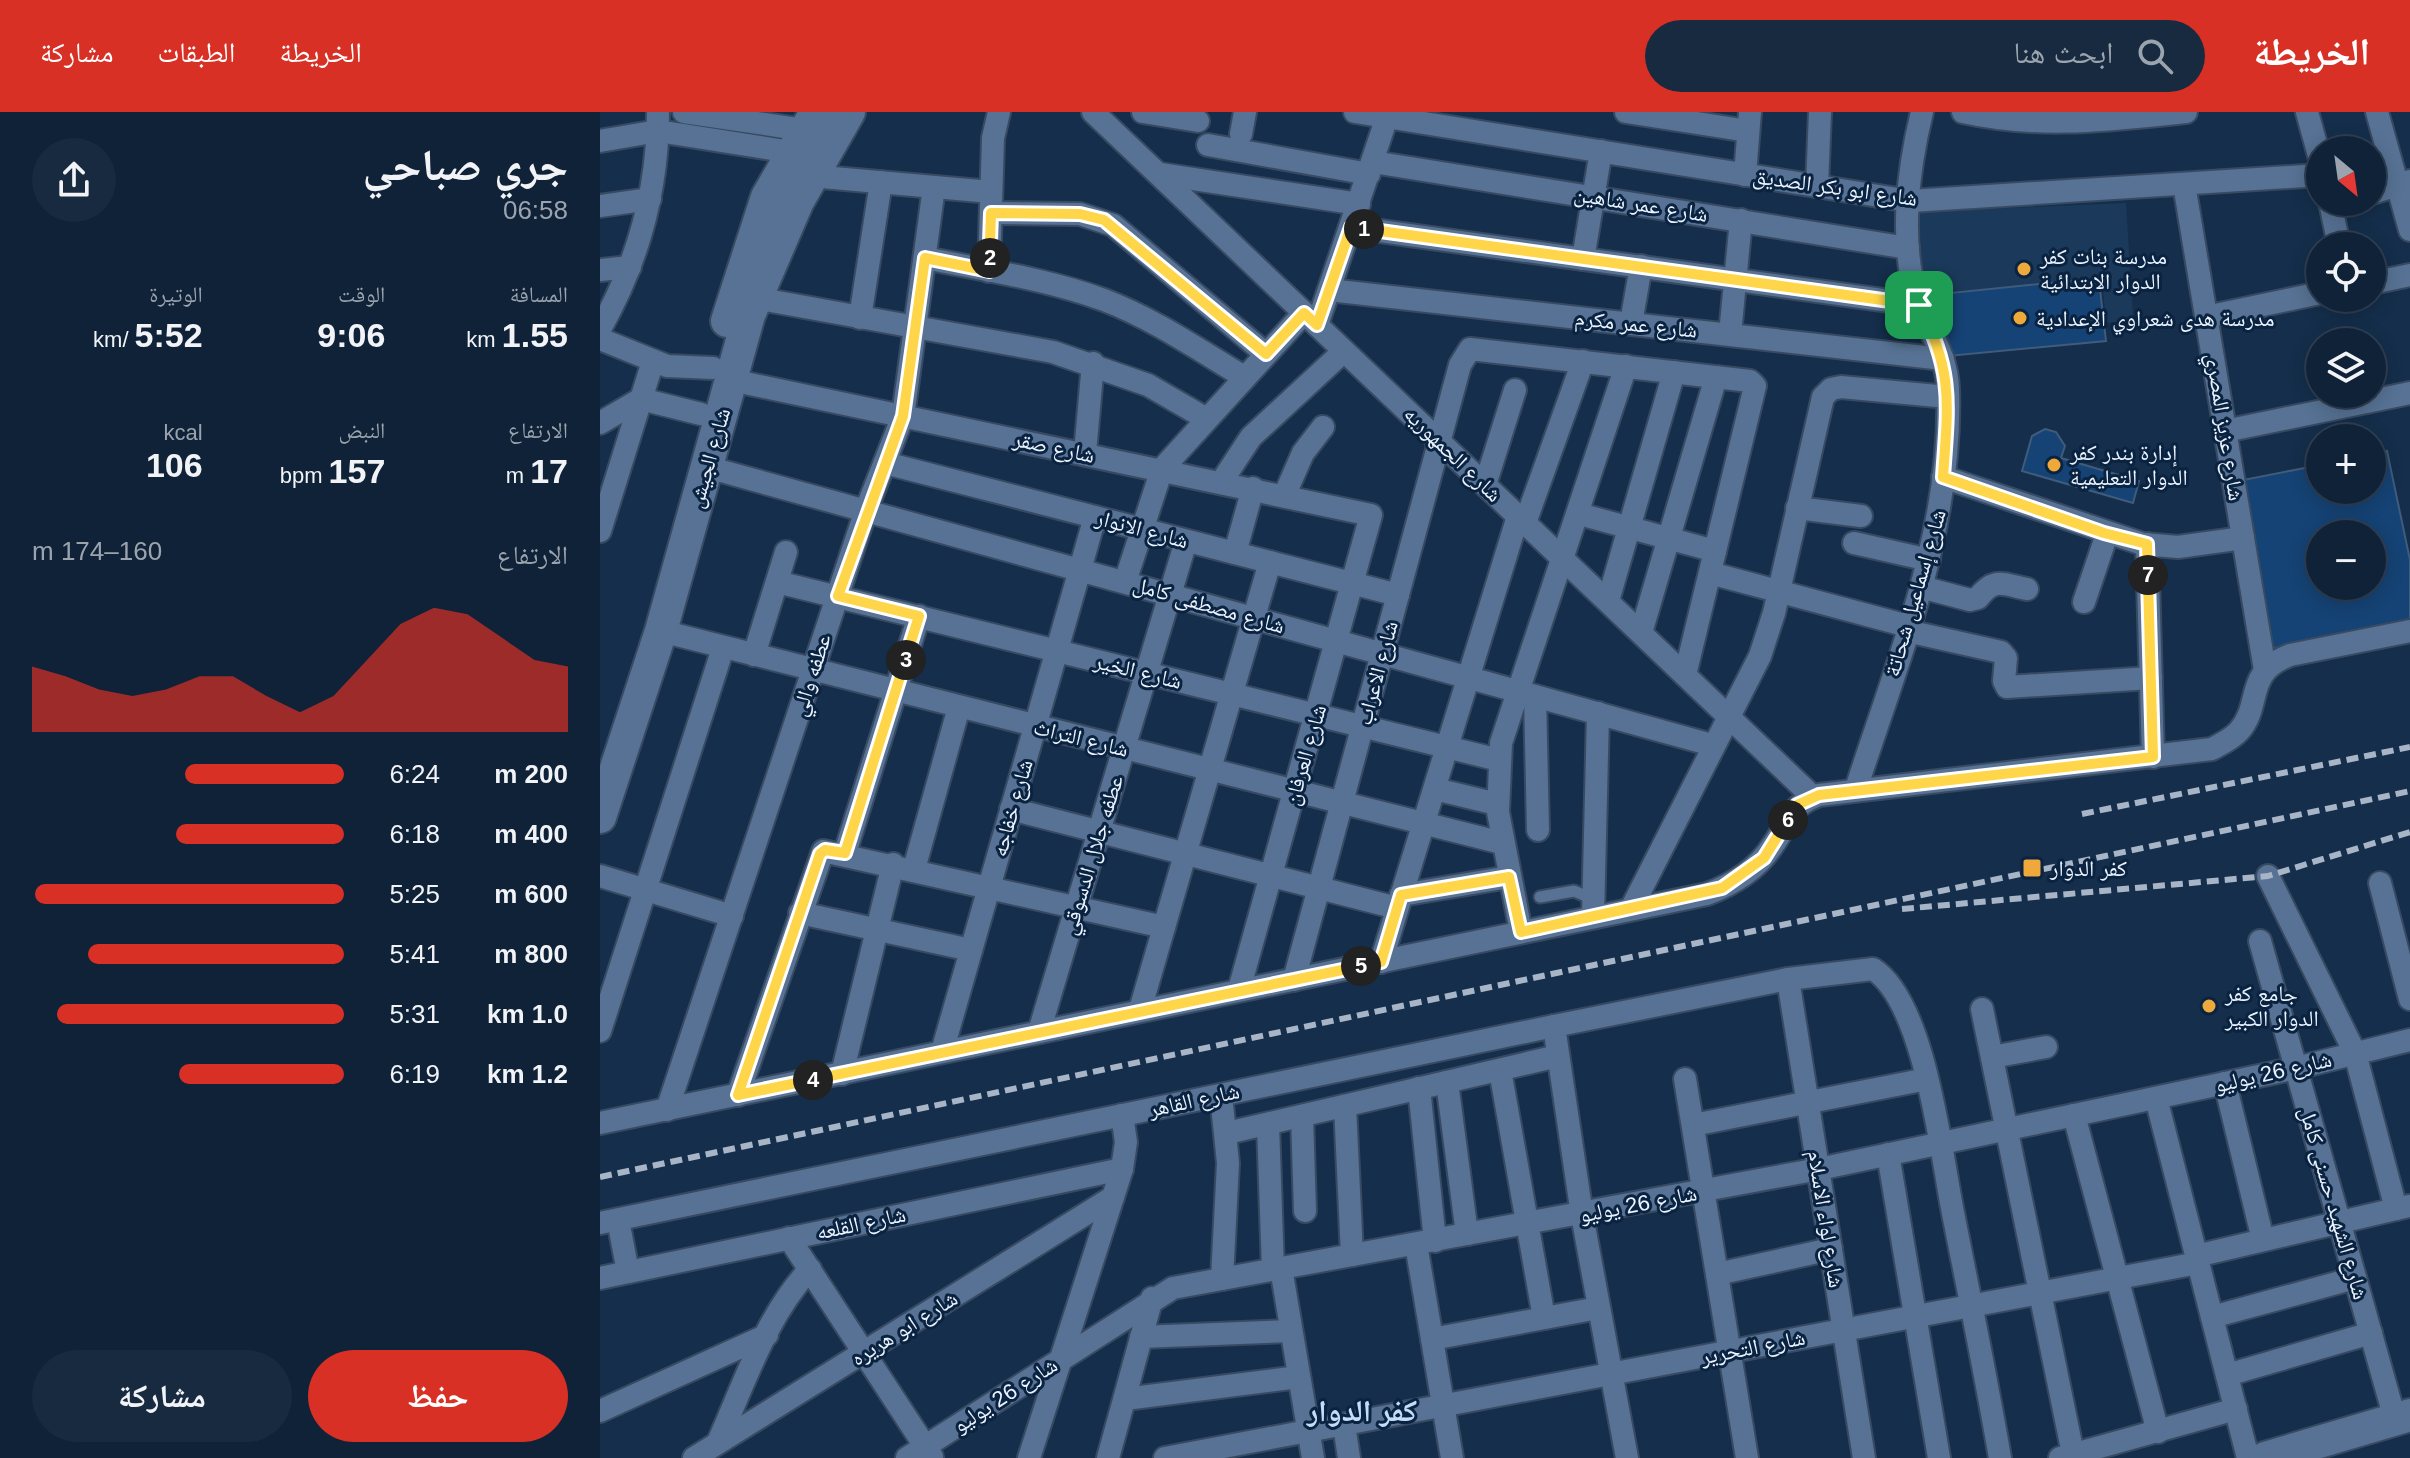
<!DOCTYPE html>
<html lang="ar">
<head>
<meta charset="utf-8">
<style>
	body { margin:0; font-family:Arial,"Noto Naskh Arabic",sans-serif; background:#182a40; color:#f1f3f6; direction:rtl; height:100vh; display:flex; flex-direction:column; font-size:30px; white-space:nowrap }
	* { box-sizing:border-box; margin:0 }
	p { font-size:26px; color:#9ba4ae }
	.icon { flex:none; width:44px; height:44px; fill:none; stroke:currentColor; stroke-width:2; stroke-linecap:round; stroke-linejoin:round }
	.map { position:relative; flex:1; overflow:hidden; direction:ltr }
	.sheet { display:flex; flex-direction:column; background:#0f2238; width:600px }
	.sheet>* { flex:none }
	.needle { width:52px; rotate:151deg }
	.buttons { position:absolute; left:1706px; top:24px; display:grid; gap:16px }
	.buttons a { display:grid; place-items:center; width:80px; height:80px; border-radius:50%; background:#0f2238; box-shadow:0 4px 20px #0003,0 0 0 2px #2f3f53; font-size:40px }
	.pin { position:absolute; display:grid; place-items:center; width:68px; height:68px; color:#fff; margin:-34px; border-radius:16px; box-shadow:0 4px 12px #0006 }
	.km { position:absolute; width:40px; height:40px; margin:-20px; border-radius:50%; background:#222; color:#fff; font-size:22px; line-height:40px; text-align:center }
	.round { display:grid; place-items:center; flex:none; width:84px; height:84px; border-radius:42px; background:#182a40 }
	.headline { display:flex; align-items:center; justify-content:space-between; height:136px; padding:0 32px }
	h1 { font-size:44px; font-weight:700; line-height:60px }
	.figures { display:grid; grid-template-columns:repeat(3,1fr); gap:12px; height:136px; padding:8px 32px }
	.figures div { display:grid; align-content:center }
	.figures b { font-size:34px; font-weight:700 }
	.figures small { font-size:22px; font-weight:400 }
	.figures p { font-size:22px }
	.chart { height:224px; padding:16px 32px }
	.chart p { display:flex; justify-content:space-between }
	.chart svg { width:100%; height:144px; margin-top:8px; fill:#d93025; opacity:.7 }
	.primary-button { display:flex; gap:16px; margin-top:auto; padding:16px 32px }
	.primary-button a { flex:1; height:92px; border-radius:48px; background:#d93025; color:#fff; font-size:32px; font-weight:700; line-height:92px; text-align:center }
	.primary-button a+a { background:#182a40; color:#f1f3f6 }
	ul { padding:0 32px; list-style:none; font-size:26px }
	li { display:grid; grid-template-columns:128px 96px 1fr; align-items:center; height:60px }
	li i { height:20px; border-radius:10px; background:#d93025 }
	header { display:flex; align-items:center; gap:48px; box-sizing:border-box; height:112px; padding:0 40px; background:#d93025; color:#fff }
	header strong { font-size:38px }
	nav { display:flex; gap:44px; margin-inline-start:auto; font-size:28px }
	.search { width:560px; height:72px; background:#182a40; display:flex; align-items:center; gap:20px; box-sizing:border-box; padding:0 28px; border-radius:44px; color:#9ba4ae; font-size:30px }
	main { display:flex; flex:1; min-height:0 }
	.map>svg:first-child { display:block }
	.built { fill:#1b395b }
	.building { fill:#154375; stroke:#405b7b; stroke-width:2; fill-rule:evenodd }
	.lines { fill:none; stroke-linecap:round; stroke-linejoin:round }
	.service-casing { stroke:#384a62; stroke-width:15 }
	.minor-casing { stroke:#384a62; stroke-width:26 }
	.secondary-casing { stroke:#384a62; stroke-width:36 }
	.service { stroke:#577294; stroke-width:11 }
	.minor { stroke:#577294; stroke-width:22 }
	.secondary { stroke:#577294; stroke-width:32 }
	.rail { stroke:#a7b5c7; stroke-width:6; stroke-dasharray:12 6; stroke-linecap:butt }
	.route-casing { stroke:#fff; stroke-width:16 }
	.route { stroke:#ffd54a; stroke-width:10 }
	.poi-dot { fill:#eea83c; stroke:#0a2340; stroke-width:3 }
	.labels { text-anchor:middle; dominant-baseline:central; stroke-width:6; stroke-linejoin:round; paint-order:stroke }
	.street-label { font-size:22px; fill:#eaf3ff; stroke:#0a2340 }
	.poi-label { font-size:22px; fill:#eaf3ff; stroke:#0a2340; text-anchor:start }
	.district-label { font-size:30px; font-weight:bold; fill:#c4dcfb; stroke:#0a2340 }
</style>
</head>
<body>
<header>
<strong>الخريطة</strong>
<div class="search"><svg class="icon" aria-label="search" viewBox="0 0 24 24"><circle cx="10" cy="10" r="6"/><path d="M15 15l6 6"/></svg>ابحث هنا</div>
<nav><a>الخريطة</a><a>الطبقات</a><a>مشاركة</a></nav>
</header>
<main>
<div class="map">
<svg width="1810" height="1346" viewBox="0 0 1810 1346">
	<rect width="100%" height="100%" fill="#142e4b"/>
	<!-- built -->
	<path class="built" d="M 1526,91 L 1533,204 L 1525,209 L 1506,211 L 1503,178 L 1487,168 L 1325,182 L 1315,147 L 1319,100 Z"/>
	<!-- building -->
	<g class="building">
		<path d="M 1469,169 L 1483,169 L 1500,177 L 1506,229 L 1348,244 L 1330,183 Z"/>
		<path d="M 1445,317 L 1456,320 L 1465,334 L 1461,346 L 1539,369 L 1533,391 L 1422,359 L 1432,324 Z"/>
		<path d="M 1787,339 L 1810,448 L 1810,508 L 1670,537 L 1638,369 L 1720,353 L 1720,378 L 1772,378 L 1772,342 ZM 1720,422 L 1772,422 L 1772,474 L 1720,474 Z"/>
	</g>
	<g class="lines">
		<!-- service casing -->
		<g class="service-casing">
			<path id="service" d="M 940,785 L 974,779 L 993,787"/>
		</g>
		<!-- minor casing -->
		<g class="minor-casing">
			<g id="minor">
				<path d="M 84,0 L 204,18"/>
				<path d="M 493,0 L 1213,685"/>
				<path d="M 543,0 L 598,9"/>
				<path d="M 755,0 L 1310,89 L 1720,63"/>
				<path d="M 1026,0 L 1148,19"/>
				<path d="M 1363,0 C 1440,17 1508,8 1586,0"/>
				<path d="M 1707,0 L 1720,47"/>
				<path d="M 1777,0 L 1810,118"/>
				<path d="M 641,22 L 645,0"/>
				<path d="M 0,29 L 58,19 L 191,40"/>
				<path d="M 608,33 L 769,62"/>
				<path d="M 773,50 L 1308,136"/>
				<path d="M 560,62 L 759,92"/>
				<path d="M 1145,63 L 1150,0"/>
				<path d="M 211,64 L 391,80"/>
				<path d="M 1584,72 L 1665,558"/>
				<path d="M 1217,74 L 1220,0"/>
				<path d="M 1772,81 L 1810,69"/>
				<path d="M 1730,90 L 1739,134"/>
				<path d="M 0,94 L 50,87"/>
				<path d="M 391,101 L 480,102 L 513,113 L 666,242"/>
				<path d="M 751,115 L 1319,193"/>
				<path d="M 325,146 C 384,158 447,167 504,188 C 554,207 599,238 644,265"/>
				<path d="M 983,147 L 1001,39"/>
				<path d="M 0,158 L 30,155"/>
				<path d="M 389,159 L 393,26 L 399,0"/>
				<path d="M 1772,171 L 1810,163"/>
				<path d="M 729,178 L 1343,247"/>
				<path d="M 155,186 L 453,240 L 548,273 L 605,306"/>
				<path d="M 1606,205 L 1720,181"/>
				<path d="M 260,206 L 281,70"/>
				<path d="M 1031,211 L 1041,154"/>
				<path d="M 717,213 L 787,5"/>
				<path d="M 0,217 C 38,150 58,77 58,0"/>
				<path d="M 1130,222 L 1141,108"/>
				<path d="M 0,227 L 67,254 L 113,256"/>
				<path d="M 131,268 L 771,403 L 639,878"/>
				<path d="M 0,311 L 41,287 L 101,302"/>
				<path d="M 1625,319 L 1810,281"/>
				<path d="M 485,341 L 493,251"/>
				<path d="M 285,351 L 798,483"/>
				<path d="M 107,355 L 1112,633"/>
				<path d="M 1343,365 L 1543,432 L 1578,435 L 1643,426"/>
				<path d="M 622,369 L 651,325 L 744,239"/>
				<path d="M 885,373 L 915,278"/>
				<path d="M 685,382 L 703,341 L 723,315"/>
				<path d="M 1197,396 L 1261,404"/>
				<path d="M 979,402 L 1115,439"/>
				<path d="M 925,411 L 983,249"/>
				<path d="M 0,419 L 53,249"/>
				<path d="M 1254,431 L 1329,448"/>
				<path d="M 1547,432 L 1553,645"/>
				<path d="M 635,441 L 653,376"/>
				<path d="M 1110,461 L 1308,514"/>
				<path d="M 177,470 L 899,648"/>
				<path d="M 525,470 L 562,357 L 704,201"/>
				<path d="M 1321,475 L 1370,488 L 1378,486 C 1394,465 1402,472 1427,477"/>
				<path d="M 1008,489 L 1074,260"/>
				<path d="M 1484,490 L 1507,422"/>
				<path d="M 61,519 L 902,731"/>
				<path d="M 1307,519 L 1401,540 L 1406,546 L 1404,569 L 1407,575 L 1551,566"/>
				<path d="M 1041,521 L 1116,265"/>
				<path d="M 154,543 L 186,440"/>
				<path d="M 935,584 L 938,718"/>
				<path d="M 835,677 L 897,692"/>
				<path d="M 1256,677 C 1298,547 1353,416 1348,277 C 1347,242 1327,217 1317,186 C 1299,130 1308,57 1322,0"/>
				<path d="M 411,697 L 797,796"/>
				<path d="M 245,741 L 319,504"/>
				<path d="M 314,757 L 359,595"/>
				<path d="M 0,764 L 132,804"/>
				<path d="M 1668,764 L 1755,941 L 1796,1097"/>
				<path d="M 1780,771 L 1810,887"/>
				<path d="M 801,783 L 909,765"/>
				<path d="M 1031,797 L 1160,544 L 1174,501 L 1223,285 L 1231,277 L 1241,275 L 1348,285"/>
				<path d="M 200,801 L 371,838"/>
				<path d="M 993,805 L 998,601"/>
				<path d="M 921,820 L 898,700 L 901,631 L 1026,254"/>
				<path d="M 1660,829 L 1795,1307"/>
				<path d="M 781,850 L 918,404"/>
				<path d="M 1188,867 L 1264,1346"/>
				<path d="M 694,868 L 860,253 L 870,237 L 1150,269 L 1155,274 L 1085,563"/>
				<path d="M 1382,897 L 1473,1342"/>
				<path d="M 540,898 L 670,450"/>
				<path d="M 954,914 L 982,1103 L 1027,1346"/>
				<path d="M 0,919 L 123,536"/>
				<path d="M 439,920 L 586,429"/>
				<path d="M 342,940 L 495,405"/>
				<path d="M 1392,945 L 1446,935"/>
				<path d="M 900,958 L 944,1206"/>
				<path d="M 242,962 L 293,752"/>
				<path d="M 1085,967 L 1147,1346"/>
				<path d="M 847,970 L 867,1122"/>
				<path d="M 1625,971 L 1663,1128"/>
				<path d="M 819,976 L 835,1129"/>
				<path d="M 138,983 L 223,739 L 564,815"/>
				<path d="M 621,983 L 628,1051 L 622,1167"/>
				<path d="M 1556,986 L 1648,1346"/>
				<path d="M 745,994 L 752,1143"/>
				<path d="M 67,998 L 266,398 L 303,304 L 334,75"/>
				<path d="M 1474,1003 L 1558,1320"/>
				<path d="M 702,1004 L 705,1099"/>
				<path d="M 0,1011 L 1107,782 C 1134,772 1157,758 1173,733 C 1190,709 1189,694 1219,683 L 1612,637 C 1621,632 1632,627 1639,619 C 1663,592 1643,561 1690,543 L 1810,519"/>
				<path d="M 668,1012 L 673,1158"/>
				<path d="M 1093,1013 L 1327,967"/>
				<path d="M 627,1021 L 958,944"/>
				<path d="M 1288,1042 L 1339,1346"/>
				<path d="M 18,1108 L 28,1160"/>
				<path d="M 0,1111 L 954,914 L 1188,867 L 1273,857 C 1325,890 1341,1041 1353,1101 C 1369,1182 1386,1264 1400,1346"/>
				<path d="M 189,1126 L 332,1345"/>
				<path d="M 816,1132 L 852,1346"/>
				<path d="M 1596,1144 L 1809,1094"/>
				<path d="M 681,1156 L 713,1346"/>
				<path d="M 1117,1162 L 1231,1137"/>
				<path d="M 0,1166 L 522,1057"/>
				<path d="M 1612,1205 L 1755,1166"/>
				<path d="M 541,1225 L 691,1219"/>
				<path d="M 832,1227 L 998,1196"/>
				<path d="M 1627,1263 L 1771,1221"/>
				<path d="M 525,1287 L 699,1265"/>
				<path d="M 0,1299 L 167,1223"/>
				<path d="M 744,1313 L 749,1346"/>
				<path d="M 118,1330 C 144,1272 166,1204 210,1157"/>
				<path d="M 94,1346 L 513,1085"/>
				<path d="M 307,1346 L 573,1176 L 1219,1057 L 1696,956 L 1810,928"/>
				<path d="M 429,1346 L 522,1057 L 526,1030 L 522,1003"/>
				<path d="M 508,1346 L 552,1186"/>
				<path d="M 565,1346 L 1598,1151"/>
				<path d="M 1460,1346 L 1636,1297"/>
			</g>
		</g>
		<!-- secondary casing -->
		<g class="secondary-casing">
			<g id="secondary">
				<path d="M 127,209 L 167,85 L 216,0"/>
				<path d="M 0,705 L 61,519 L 149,203 L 198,89 L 249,0"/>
				<path d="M 1665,1346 L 1810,1303"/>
			</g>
		</g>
		<!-- service -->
		<use href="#service" class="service"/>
		<!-- minor -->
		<use href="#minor" class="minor"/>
		<!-- secondary -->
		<use href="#secondary" class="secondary"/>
		<!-- rail -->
		<g class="rail">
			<path d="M 1482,702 L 1810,635"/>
			<path d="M 1302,797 L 1668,764 L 1810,720"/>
			<path d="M 0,1065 L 1810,679"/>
		</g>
	</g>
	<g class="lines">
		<!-- route casing -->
		<g class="route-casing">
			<path id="route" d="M 391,101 L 480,102 L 504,108 L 666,242 L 704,201 L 717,213 L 751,115 L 1319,193 C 1354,260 1348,292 1343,365 L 1504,421 L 1547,432 L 1553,645 L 1219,683 L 1197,693 L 1164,746 L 1122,776 L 921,820 L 909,765 L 801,783 L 781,850 L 138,983 L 220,742 L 225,738 L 245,741 L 319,504 L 238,484 L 303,304 L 325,146 L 389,159 Z"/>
		</g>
		<!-- route -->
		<use href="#route" class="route"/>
	</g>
	<!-- markers -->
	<g class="poi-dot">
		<circle cx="1424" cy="157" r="8"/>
		<circle cx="1420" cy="206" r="8"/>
		<circle cx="1454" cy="353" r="8"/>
		<rect x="1422" y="746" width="20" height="20" rx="4"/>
		<circle cx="1609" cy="894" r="8"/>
	</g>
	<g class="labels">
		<!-- street labels -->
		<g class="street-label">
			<text transform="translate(1235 75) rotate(8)">شارع ابو بكر الصديق</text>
			<text transform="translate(1041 92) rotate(9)">شارع عمر شاهين</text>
			<text transform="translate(1036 212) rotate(6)">شارع عمر مكرم</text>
			<text transform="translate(1625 315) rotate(81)">شارع عزيز المصري</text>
			<text transform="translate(454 335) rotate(12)">شارع صقر</text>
			<text transform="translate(853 342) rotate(44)">شارع الجمهوريه</text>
			<text transform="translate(109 346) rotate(-74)">شارع الجيش</text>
			<text transform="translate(542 417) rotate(15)">شارع الانوار</text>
			<text transform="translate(1315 481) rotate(-74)">شارع إسماعيل شحاتة</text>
			<text transform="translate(609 493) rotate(16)">شارع مصطفى كامل</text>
			<text transform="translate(538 559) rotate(14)">شارع الخير</text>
			<text transform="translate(777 561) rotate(-75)">شارع الاعراب</text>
			<text transform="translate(211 563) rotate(-72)">عطفه والي</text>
			<text transform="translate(481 626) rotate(14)">شارع التراث</text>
			<text transform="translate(705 643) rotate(-74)">شارع العرفان</text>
			<text transform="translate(412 696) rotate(-74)">شارع خفاجه</text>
			<text transform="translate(492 743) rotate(-73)">عطفه جلال الدسوقي</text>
			<text transform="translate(1673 960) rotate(-13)">شارع 26 يوليو</text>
			<text transform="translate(594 988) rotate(-12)">شارع القاهر</text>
			<text transform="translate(1734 1091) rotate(74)">شارع الشهيد حسنى كامل</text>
			<text transform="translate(1038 1092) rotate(-11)">شارع 26 يوليو</text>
			<text transform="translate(1226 1107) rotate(81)">شارع لواء الاسلام</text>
			<text transform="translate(261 1111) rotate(-12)">شارع القلعه</text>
			<text transform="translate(304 1216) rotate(-32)">شارع ابو هريره</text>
			<text transform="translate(1153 1235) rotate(-11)">شارع التحرير</text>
			<text transform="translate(405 1283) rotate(-33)">شارع 26 يوليو</text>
		</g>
		<!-- poi labels -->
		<g class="poi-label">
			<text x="1440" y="144">مدرسة بنات كفر<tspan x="1440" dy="25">الدوار الابتدائية</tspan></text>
			<text x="1436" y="206">مدرسة هدى شعراوي الإعدادية</text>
			<text x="1470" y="340">إدارة بندر كفر<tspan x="1470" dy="25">الدوار التعليمية</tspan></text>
			<text x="1450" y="756">كفر الدوار</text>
			<text x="1625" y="881">جامع كفر<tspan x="1625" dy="25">الدوار الكبير</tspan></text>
		</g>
		<!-- district labels -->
		<g class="district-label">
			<text x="762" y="1298">كفر الدوار</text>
		</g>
	</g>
</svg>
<div class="buttons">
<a><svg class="needle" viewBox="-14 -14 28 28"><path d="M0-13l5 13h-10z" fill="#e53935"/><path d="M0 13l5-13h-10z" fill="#9ba4ae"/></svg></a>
<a><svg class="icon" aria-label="locate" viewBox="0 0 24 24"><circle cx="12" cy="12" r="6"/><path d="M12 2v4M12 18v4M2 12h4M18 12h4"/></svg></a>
<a><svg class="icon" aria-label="layers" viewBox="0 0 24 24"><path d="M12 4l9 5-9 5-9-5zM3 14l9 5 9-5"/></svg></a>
<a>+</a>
<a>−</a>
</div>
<div class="pin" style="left:1319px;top:193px;background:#1e9e55"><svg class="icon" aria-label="arrive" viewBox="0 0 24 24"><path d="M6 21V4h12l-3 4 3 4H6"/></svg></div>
<b class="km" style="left:764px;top:117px">1</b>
<b class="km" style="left:390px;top:146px">2</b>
<b class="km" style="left:306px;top:548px">3</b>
<b class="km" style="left:213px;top:968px">4</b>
<b class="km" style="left:761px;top:854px">5</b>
<b class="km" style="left:1188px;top:708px">6</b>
<b class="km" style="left:1548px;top:463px">7</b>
</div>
<section class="sheet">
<div class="headline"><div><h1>جري صباحي</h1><p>06:58</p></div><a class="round"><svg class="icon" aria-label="share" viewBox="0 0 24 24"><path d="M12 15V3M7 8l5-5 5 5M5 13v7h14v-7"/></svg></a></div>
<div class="figures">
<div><p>المسافة</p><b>1.55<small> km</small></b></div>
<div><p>الوقت</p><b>9:06</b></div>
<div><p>الوتيرة</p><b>5:52<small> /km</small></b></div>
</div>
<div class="figures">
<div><p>الارتفاع</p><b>17<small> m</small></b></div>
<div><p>النبض</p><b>157<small> bpm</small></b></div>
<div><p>kcal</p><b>106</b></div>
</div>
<div class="chart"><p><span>الارتفاع</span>160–174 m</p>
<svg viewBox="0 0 160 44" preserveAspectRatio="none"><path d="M0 44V24L10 27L20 31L30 33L40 31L50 27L60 27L70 33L80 38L90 33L100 22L110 11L120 6L130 8L140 15L150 22L160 24V44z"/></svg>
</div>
<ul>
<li><b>200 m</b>6:24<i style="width:51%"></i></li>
<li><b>400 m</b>6:18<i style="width:54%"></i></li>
<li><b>600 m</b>5:25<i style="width:99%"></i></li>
<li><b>800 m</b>5:41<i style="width:82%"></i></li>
<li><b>1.0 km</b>5:31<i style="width:92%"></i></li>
<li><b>1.2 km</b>6:19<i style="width:53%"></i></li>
</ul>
<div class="primary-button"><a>حفظ</a><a>مشاركة</a></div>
</section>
</main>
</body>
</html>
